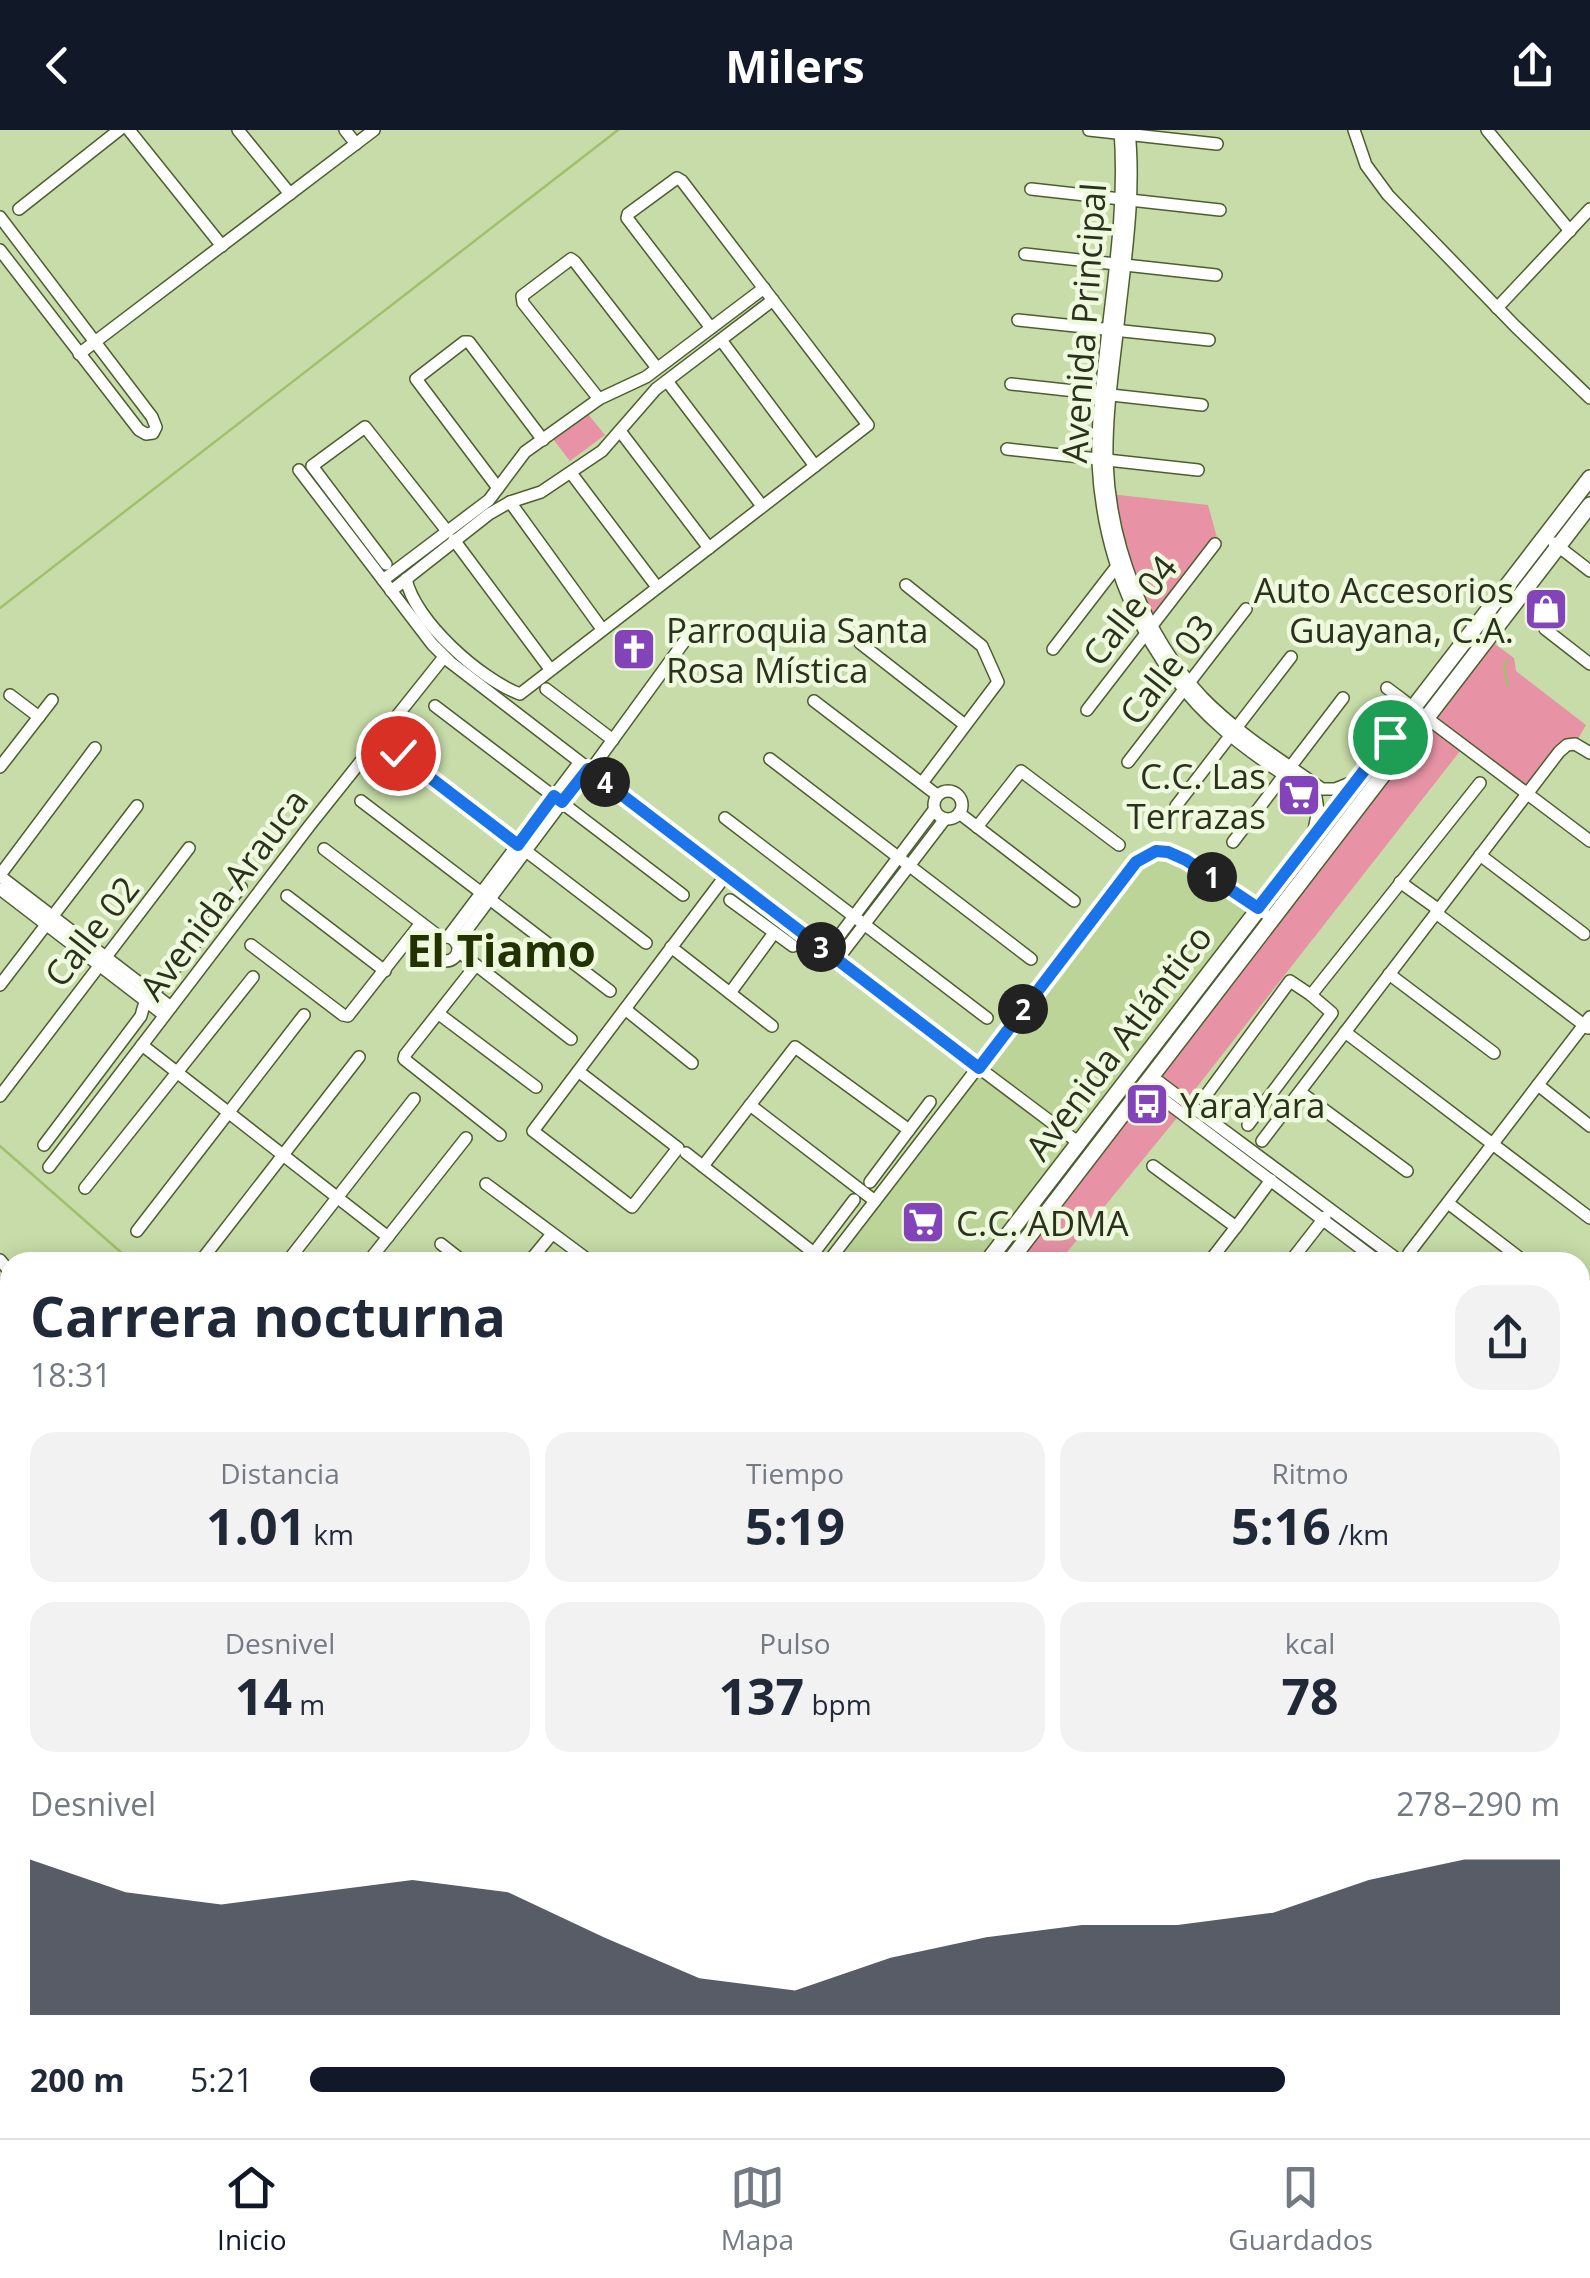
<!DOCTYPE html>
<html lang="es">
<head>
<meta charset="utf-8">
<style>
	body { margin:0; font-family:"Open Sans",sans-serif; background:#f2f2f3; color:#1f2937; height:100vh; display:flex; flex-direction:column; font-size:38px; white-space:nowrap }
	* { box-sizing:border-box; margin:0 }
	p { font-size:32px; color:#747a83 }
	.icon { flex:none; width:55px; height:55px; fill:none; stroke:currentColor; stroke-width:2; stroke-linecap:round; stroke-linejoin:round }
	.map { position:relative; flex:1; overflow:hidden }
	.side { position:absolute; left:0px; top:1122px; width:1590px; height:888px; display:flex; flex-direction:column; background:#fff; border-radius:30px 30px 0 0; box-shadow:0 5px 25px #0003 }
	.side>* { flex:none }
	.pin { position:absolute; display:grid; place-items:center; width:85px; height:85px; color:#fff; margin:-42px; border:5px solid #fff; border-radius:50%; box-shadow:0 2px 10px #0007 }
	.km { position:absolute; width:50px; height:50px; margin:-25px; border-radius:50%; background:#222; color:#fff; font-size:28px; line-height:50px; text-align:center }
	.round { display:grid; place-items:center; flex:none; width:105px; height:105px; border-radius:30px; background:#f2f2f3 }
	.headline { display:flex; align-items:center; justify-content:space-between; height:170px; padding:0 30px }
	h1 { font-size:55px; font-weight:700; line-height:75px }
	.figures { display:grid; grid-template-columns:repeat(3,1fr); gap:15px; height:170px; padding:10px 30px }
	.figures div { display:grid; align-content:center; border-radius:25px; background:#f2f2f3; text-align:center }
	.figures b { font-size:50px; font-weight:700 }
	.figures small { font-size:28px; font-weight:400 }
	.figures p { font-size:28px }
	.chart { height:280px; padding:20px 30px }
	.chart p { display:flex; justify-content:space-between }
	.chart svg { width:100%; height:180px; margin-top:10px; fill:#111827; opacity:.7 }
	ul { padding:0 30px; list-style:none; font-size:32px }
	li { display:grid; grid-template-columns:160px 120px 1fr; align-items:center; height:75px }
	li i { height:25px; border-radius:12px; background:#111827 }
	header { display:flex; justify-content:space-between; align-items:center; height:130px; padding:0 30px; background:#111827; color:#fff; font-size:45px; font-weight:700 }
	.menu { display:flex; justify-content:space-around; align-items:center; height:140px; border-top:2px solid #e0e1e3; background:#fff; font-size:28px; color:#747a83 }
	.menu a { display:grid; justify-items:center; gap:5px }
	.menu .current { color:#111827 }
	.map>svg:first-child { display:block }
	.built { fill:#bcd498 }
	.green { fill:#e793a5 }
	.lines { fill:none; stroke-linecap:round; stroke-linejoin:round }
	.stream { stroke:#a0c16a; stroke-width:2.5 }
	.minor-casing { stroke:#4c5e2f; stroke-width:14 }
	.major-casing { stroke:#4c5e2f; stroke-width:18 }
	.minor { stroke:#fff; stroke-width:11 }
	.major { stroke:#fff; stroke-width:15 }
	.route-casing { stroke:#fff; stroke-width:20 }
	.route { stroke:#1a73e8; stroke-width:12 }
	.labels { text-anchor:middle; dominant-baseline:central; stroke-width:9; stroke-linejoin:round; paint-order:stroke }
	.street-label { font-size:35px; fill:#2a321d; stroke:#eef9de }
	.poi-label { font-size:35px; fill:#2a321d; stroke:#eef9de; text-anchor:start }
	.district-label { font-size:45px; font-weight:bold; fill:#233201; stroke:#eef9de }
</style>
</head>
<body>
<header><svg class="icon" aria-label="back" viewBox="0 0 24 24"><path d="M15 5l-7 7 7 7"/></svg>Milers<svg class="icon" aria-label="share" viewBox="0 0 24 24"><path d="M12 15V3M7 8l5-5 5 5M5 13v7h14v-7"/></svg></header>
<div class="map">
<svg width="1590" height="2008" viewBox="0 0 1590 2008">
	<rect width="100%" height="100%" fill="#c7dca8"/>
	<!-- built -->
	<path class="built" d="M 1162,721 L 1258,779 L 987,1132 L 828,1132 L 1129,740 Z"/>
	<!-- green -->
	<g class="green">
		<path d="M 587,283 L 605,305 L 570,331 L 553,309 Z"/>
		<path d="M 1110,364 L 1208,375 L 1218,411 L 1152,495 L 1145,481 Z"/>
		<path d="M 1488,509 L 1514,528 L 1516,541 L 1586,595 L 1575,614 L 1527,663 L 1464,616 L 1186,971 L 1331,1080 L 1322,1089 L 1181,983 L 1059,1132 L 1009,1132 Z"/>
		<path d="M 1590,1306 L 1590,1537 L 1580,1550 L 1580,1318 Z"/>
		<path d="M 0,1381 L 10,1382 L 10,2000 L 320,2000 L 314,2008 L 0,2008 Z"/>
	</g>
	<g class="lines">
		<!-- stream -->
		<g class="stream">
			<path d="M 0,478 L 618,0"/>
			<path d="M 1508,531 L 1504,536 L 1508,556"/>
			<path d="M 0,1016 L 132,1132"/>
			<path d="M 0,1401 L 10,1402"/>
			<path d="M 914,2000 L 919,2008"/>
		</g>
		<!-- minor casing -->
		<g class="minor-casing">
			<g id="minor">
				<path d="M 129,0 L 222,116"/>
				<path d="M 238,0 L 290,64"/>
				<path d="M 345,0 L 356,14"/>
				<path d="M 1089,0 L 1217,14"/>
				<path d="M 1120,0 C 1126,76 1113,152 1105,227 C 1101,262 1097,297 1098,333 C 1103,434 1146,533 1224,600 C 1252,625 1285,645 1316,667 L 1318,680 L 1313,705"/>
				<path d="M 1129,0 C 1136,68 1124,136 1117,204 C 1112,246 1106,289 1107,332 C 1110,416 1145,505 1202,567 C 1237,603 1281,630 1322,659 L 1335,659 L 1355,651"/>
				<path d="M 1354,0 L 1366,35 L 1388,65 L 1515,196 L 1590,268"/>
				<path d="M 1487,0 L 1570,101"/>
				<path d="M 1031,59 L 1220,80"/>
				<path d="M 19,79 L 119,0"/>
				<path d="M 0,87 L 152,287 L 156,297 L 153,303 L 146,304 L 139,300 L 0,120"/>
				<path d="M 1025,124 L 1216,145"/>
				<path d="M 1497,178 L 1590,79"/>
				<path d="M 1018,190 L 1209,210"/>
				<path d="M 721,210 L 815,336"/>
				<path d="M 79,224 L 374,0"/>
				<path d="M 667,251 L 762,376"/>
				<path d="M 1011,254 L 1202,275"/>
				<path d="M 599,269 L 523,173 L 522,166 L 571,129 L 575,132 L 657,238"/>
				<path d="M 620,301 L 709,418"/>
				<path d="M 1007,319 L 1198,340"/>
				<path d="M 299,340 L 432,514 L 450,532 L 910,886 L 1079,1013"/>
				<path d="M 571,343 L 657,457"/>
				<path d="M 498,358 L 416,249 L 464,212 L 469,212 L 543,310"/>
				<path d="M 510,372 L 602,499"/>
				<path d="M 454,410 L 550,539"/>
				<path d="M 1554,413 L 1590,441"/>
				<path d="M 386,434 L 312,336 L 365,297 L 447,401"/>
				<path d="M 406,449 C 415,491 480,549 520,564 L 868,295 L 682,51 L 677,48 L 628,84 L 627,88 L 711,198"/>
				<path d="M 383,450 L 489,370 L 525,322 L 599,269 L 646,247 L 764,158"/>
				<path d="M 906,455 L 982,516 L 998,552 L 922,653"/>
				<path d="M 391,461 L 489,384 L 510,372 L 541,362 L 602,321 L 656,259 L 773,170"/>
				<path d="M 1545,499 L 1590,534"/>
				<path d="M 860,513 L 965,595"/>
				<path d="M 1053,519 L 1117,436 L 1123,434"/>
				<path d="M 1387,558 L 1590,711"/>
				<path d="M 546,559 L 613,610"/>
				<path d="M 10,565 L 39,587"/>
				<path d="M 814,571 L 937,665"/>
				<path d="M 435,576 L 683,765"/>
				<path d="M 1087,580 L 1215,414"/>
				<path d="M 398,623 L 646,813"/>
				<path d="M 770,629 L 1031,829"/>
				<path d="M 1128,632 L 1246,479"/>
				<path d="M 0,637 L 52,570"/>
				<path d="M 590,641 L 689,505"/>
				<circle cx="948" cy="675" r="14"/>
				<path d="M 361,671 L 610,861"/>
				<path d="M 1176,676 L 1291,527"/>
				<path d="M 959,683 L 1074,771"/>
				<path d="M 725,688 L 987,888"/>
				<path d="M 977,697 L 1021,641 L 1119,715"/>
				<path d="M 1233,712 L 1343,568"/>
				<path d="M 324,719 L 441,808"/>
				<path d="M 1480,725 L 1584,804"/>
				<path d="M 0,745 L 95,618"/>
				<path d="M 0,746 L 171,877"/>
				<path d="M 1400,752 L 1439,780"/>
				<path d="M 0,759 L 164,885"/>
				<path d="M 287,766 L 385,841"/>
				<path d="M 730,770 L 793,816"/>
				<path d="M 1436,783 L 1588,898"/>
				<circle cx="446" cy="819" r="12"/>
				<path d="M 448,807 L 579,633"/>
				<path d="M 457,813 L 587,639"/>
				<path d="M 251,815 L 343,885 L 348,886 L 421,793"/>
				<path d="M 671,817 L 772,896"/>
				<path d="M 458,821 L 571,909"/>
				<path d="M 827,822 L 934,680"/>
				<path d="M 837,830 L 945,689"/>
				<path d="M 476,835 L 405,925 L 404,929 L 500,1005"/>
				<path d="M 1389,844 L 1494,923"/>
				<path d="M 0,855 L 137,676"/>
				<path d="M 730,863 L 774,803"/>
				<path d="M 625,879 L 692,933"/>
				<path d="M 439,884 L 536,957"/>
				<path d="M 1345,902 L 1590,1088"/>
				<path d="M 142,915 L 388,1107"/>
				<path d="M 578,941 L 678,1018 L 632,1077 L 533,1001 L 726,745"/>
				<path d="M 1151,946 L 1401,1132"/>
				<path d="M 1144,955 L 1379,1132"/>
				<path d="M 1538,955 L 1590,996"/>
				<path d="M 1300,962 L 1407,1041"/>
				<path d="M 1207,964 L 1290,851 L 1311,865 L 1480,653"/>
				<path d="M 0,966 L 189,718"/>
				<path d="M 750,975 L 875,1071"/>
				<path d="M 1248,995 L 1332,883 L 1311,865"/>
				<path d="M 1262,1011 L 1559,622 L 1567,615 L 1575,614 L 1590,623"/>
				<path d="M 44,1015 L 141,886 C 145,869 149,863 163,853 L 241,757"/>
				<path d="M 686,1023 L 814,1123"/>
				<path d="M 703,1036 L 795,917 L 909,1000"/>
				<path d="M 1153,1036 L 1236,1097 L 1271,1050"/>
				<path d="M 49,1037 L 310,695 L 444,527"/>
				<path d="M 870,1052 L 930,972"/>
				<path d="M 486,1054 L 591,1132"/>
				<path d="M 85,1058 L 253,847"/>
				<path d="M 1448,1073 L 1525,1132"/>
				<path d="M 137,1101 L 304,885"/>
				<path d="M 441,1114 L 464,1132"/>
				<path d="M 1409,1123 L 1590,887"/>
				<path d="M 0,1130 L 10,1142"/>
				<path d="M 200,1132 L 359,927"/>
				<path d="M 287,1132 L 414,969"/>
				<path d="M 368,1132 L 466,1008"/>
				<path d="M 529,1132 L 552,1104"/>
				<path d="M 807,1132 L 854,1070"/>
				<path d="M 828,1132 L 1136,732 L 1156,721 L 1169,722 L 1186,730 L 1264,783"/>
				<path d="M 1209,1132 L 1236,1097"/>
				<path d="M 1290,1132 L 1325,1087"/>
				<path d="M 0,1159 L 10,1172"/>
				<path d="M 1580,1169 L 1590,1156"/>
				<path d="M 1580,1269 L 1590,1276"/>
				<path d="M 0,1270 L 10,1272"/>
				<path d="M 1580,1284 L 1590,1294"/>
				<path d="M 1580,1318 L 1590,1306"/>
				<path d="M 0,1342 L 10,1343"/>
				<path d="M 1580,1550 L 1590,1537"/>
				<path d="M 1580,1662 L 1590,1669"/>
				<path d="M 1580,1853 L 1590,1861"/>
				<path d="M 492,2000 L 502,2008"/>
				<path d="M 1272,2000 L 1283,2008"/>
				<path d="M 1524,2000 L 1534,2008"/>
				<path d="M 390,2008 L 396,2000"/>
				<path d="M 1227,2008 L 1233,2000"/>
			</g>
		</g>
		<!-- major casing -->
		<g class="major-casing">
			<g id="major">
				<path d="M 987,1132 L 1590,348"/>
				<path d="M 1009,1132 L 1590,375"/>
				<path d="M 314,2008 L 320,2000"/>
				<path d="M 336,2008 L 342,2000"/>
			</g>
		</g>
		<!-- minor -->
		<use href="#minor" class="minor"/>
		<!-- major -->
		<use href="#major" class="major"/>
	</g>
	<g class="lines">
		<!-- route casing -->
		<g class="route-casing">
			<path id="route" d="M 398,623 L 518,715 L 554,666 L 562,672 L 588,639 L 979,938 L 1136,732 L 1156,721 L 1168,722 L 1186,730 L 1258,778 L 1390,607"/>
		</g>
		<!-- route -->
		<use href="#route" class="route"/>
	</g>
	<!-- icons -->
	<defs>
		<g id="shop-square" transform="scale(2.25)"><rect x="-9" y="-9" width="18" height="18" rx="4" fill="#8344b9" stroke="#eef9de"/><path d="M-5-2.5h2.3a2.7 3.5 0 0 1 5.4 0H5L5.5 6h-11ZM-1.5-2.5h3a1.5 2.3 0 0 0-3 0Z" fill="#fff"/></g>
		<g id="church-square" transform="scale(2.25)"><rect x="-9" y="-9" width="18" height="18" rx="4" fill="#8344b9" stroke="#eef9de"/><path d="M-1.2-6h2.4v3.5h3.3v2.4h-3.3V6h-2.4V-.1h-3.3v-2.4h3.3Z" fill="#fff"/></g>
		<g id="supermarket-square" transform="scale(2.25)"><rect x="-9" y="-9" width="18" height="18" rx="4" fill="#8344b9" stroke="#eef9de"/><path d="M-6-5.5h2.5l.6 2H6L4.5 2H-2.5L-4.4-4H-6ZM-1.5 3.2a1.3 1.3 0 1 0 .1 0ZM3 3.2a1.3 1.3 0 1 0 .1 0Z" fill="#fff"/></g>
		<g id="bus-square" transform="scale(2.25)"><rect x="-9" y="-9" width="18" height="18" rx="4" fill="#8344b9" stroke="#eef9de"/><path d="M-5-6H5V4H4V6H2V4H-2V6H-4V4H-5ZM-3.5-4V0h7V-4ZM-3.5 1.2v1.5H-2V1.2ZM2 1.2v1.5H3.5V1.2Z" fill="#fff"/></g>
	</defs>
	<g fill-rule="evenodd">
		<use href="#shop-square" x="1546" y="479"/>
		<use href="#church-square" x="634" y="519"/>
		<use href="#supermarket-square" x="1299" y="665"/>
		<use href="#bus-square" x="1147" y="974"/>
		<use href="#supermarket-square" x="923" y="1092"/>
	</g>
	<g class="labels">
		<!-- street labels -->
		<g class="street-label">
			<text transform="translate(1083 193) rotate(-86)">Avenida Principal</text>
			<text transform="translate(1129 480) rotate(-52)">Calle 04</text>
			<text transform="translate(1166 539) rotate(-52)">Calle 03</text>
			<text transform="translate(223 764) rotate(-53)">Avenida Arauca</text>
			<text transform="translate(91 801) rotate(-52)">Calle 02</text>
			<text transform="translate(1118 912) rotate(-53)">Avenida Atlántico</text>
		</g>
		<!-- poi labels -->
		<g class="poi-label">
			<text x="1514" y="459" text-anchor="end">Auto Accesorios<tspan x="1514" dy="40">Guayana, C.A.</tspan></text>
			<text x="666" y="499">Parroquia Santa<tspan x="666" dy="40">Rosa Mística</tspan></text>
			<text x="1266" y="645" text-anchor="end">C.C. Las<tspan x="1266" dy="40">Terrazas</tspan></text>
			<text x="1180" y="974">YaraYara</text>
			<text x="956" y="1092">C.C. ADMA</text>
		</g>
		<!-- district labels -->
		<g class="district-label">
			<text x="501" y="819">El Tiamo</text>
		</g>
	</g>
</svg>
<div class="pin" style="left:1390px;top:607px;background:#1e9e55"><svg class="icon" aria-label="arrive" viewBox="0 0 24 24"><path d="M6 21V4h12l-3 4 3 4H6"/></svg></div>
<div class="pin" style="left:398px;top:623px;background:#d93025"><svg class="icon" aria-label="check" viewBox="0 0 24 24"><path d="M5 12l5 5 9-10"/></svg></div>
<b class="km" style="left:1212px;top:747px">1</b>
<b class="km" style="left:1023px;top:879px">2</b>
<b class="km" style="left:821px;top:817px">3</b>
<b class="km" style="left:605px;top:652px">4</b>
<section class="side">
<div class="headline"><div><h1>Carrera nocturna</h1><p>18:31</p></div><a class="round"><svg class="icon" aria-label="share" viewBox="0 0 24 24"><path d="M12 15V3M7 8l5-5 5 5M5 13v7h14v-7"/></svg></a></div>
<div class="figures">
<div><p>Distancia</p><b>1.01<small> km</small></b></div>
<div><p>Tiempo</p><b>5:19</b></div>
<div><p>Ritmo</p><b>5:16<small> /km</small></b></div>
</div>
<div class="figures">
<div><p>Desnivel</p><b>14<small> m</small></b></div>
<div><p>Pulso</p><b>137<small> bpm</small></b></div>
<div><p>kcal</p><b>78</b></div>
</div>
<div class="chart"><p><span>Desnivel</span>278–290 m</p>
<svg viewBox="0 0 160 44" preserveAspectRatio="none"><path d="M0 44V6L10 14L20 17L30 14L40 11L50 14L60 25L70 35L80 38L90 30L100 25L110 22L120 22L130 19L140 11L150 6L160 6V44z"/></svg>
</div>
<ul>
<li><b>200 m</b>5:21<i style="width:78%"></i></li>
</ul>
</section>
</div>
<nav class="menu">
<a class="current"><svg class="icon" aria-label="home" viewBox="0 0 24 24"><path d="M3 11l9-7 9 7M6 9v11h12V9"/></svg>Inicio</a>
<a><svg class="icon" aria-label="map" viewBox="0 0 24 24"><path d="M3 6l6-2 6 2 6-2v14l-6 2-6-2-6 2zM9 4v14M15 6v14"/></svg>Mapa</a>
<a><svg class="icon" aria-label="saved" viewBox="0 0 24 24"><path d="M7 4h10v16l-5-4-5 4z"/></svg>Guardados</a>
</nav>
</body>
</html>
